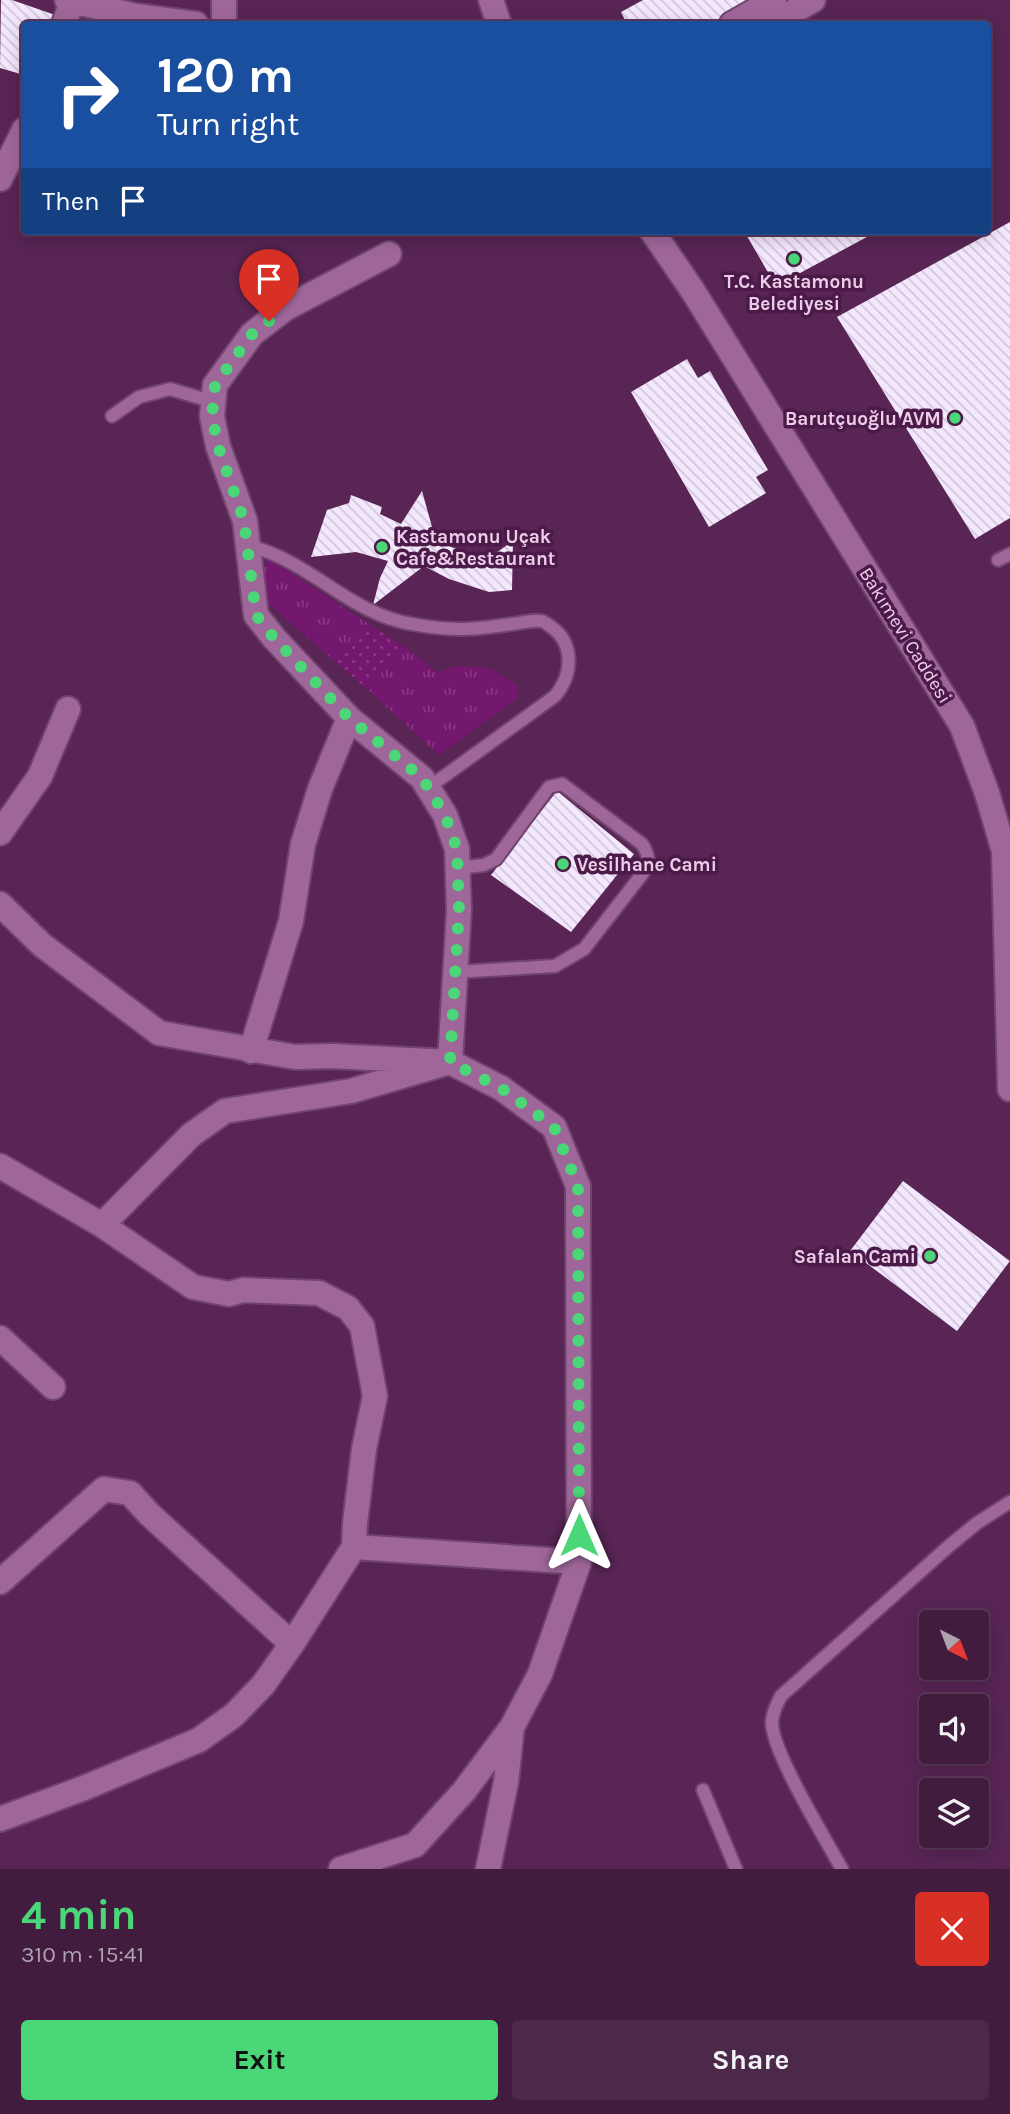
<!DOCTYPE html>
<meta charset="utf-8">
<style>
:root{--surface:#421c3f;--page:#4c294a;--text:#f1f3f6;--muted:#aea1b0;--line:#5a3a59;--accent:#4bd677}
body{margin:0;font-family:Karla,sans-serif;background:var(--page);color:var(--text);height:100vh;display:flex;flex-direction:column;font-size:26px;white-space:nowrap}
*{box-sizing:border-box;margin:0}
p{font-size:23px;color:var(--muted)}
.icon{flex:none;width:38px;height:38px;fill:none;stroke:currentColor;stroke-width:2;stroke-linecap:round;stroke-linejoin:round}
.map{position:relative;height:1869px;overflow:hidden}
.details{display:flex;flex-direction:column;background:var(--surface);flex:1}
.details>*{flex:none}
.top-card{position:absolute;left:21px;top:21px;width:970px;height:214px;border-radius:7px;box-shadow:0 4px 18px #0003,0 0 0 2px var(--line);background:#1a4fa0;color:#fff;overflow:hidden}
.needle{width:46px;rotate:138deg}
.fabs{position:absolute;left:919px;top:1610px;display:grid;gap:14px}
.fabs a{display:grid;place-items:center;width:70px;height:70px;border-radius:7px;background:var(--surface);box-shadow:0 4px 18px #0003,0 0 0 2px var(--line);font-size:35px}
.pin{position:absolute;display:grid;place-items:center;width:60px;height:60px;color:#fff;margin:-72px -30px;border-radius:50% 50% 50% 0;rotate:-45deg;box-shadow:0 0 7px #0007}
.pin .icon{rotate:45deg}
.me{position:absolute;width:77px;margin:-38px;rotate:0deg;stroke-linejoin:round;filter:drop-shadow(0 0 5px #0008)}
.turn{display:flex;align-items:center;gap:24px;height:147px;padding:0 21px;font-size:32px}
.turn .icon{width:91px;height:91px;stroke-width:2.5}
.turn b{display:block;font-size:49px;line-height:60px}
.then{display:flex;align-items:center;height:66px;padding:0 21px;background:#0003;gap:14px;font-size:26px}
.round{display:grid;place-items:center;flex:none;width:74px;height:74px;border-radius:7px;background:var(--page)}
.head{display:flex;align-items:center;justify-content:space-between;height:119px;padding:0 21px}
h1{font-size:42px;font-weight:700;line-height:52px;color:var(--accent)}
.button{display:flex;gap:14px;margin-top:auto;padding:14px 21px}
.button a{flex:1;height:80px;border-radius:7px;background:var(--accent);color:#111;font-size:28px;font-weight:700;line-height:80px;text-align:center}
.button a+a{background:var(--page);color:var(--text)}
.map>svg:first-child{display:block}
.grass{fill:url(#grass-tufts)}
.park{fill:url(#park-dots)}
.building{fill:url(#building-back-hatch)}
.lines{fill:none;stroke-linecap:round;stroke-linejoin:round}
.service-casing{stroke:#70446e;stroke-width:16}
.minor-casing{stroke:#70446e;stroke-width:28}
.service{stroke:#9f6799;stroke-width:12}
.minor{stroke:#9f6799;stroke-width:24}
.route{stroke:#4bd677;stroke-width:12;stroke-dasharray:0 21.6}
.poi-dot{fill:#4bd677;stroke:#4c1a49;stroke-width:2.5}
.labels{text-anchor:middle;stroke-width:7;stroke-linejoin:round;paint-order:stroke}
.poi-label{font-size:19px;font-weight:bold;fill:#eccde8;stroke:#4c1a49;text-anchor:end}
.street-label{font-size:19px;fill:#eccde8;stroke:#4c1a49}
</style>
<div class="map">
<svg width="1010" height="1869" viewBox="0 0 1010 1869">
<defs>
<pattern id="grass-tufts" width="24" height="20" patternUnits="userSpaceOnUse" patternTransform="scale(1.75)"><rect width="24" height="20" fill="#74186f"/><path d="M3 7l-1-3M5 7V3M7 7l1-3M15 17l-1-3M17 17v-4M19 17l1-3" fill="none" stroke="#883884"/></pattern>
<pattern id="park-dots" width="8" height="8" patternUnits="userSpaceOnUse" patternTransform="scale(1.75)"><rect width="8" height="8" fill="#74186f"/><path d="M2 2h.1M6 6h.1" fill="none" stroke="#883884" stroke-width="1.8" stroke-linecap="round"/></pattern>
<pattern id="building-back-hatch" width="6" height="6" patternUnits="userSpaceOnUse" patternTransform="scale(1.75)"><rect width="6" height="6" fill="#f4e8fe"/><path d="M-1 5l2 2M0 0l6 6M5-1l2 2" fill="none" stroke="#d1c6d9"/></pattern>
</defs>
<rect width="100%" height="100%" fill="#582554"/>
<!-- grass -->
<path class="grass" d="M268 558 369 624 334 661 261 597 260 579Z
M406 648 437 672 457 666 489 668 517 685 518 698 439 755 366 688Z"/>
<!-- park -->
<path class="park" d="M369 624 406 648 366 688 334 661Z"/>
<!-- building -->
<path class="building" d="M1 0H12L61 17 58 24H24V75L0 68Z
M643 0H774L730 24H627L621 12Z
M1010 222V518L975 539 837 317Z
M744 231H878L776 286Z
M687 359 698 378 710 371 768 470 756 477 766 493 709 527 631 392Z
M422 491 436 541 486 560 513 541 512 590 489 592 449 579 424 566 373 605 380 578 388 561 356 552 311 557 327 510 349 503 351 495 382 507 380 514 401 524Z
M557 791 634 854 571 932 491 875Z
M903 1181 1010 1261 957 1331 850 1251Z"/>
<g class="lines">
<defs>
<path id="service" d="M112 416 139 397 170 389 214 402
M249 546C309 560 351 615 412 624 428 627 444 629 460 629 480 629 499 626 519 623 525 622 534 620 540 621 544 621 547 624 550 626 575 643 573 674 555 696L428 788
M998 560 1010 554
M455 972 555 966 584 949 643 873C650 862 649 854 642 844L562 784 549 787 496 859 484 865 458 868
M703 1790 736 1869
M842 1869C826 1840 771 1750 772 1722 772 1713 777 1704 781 1696L949 1546 977 1523 1010 1502"/>
<path id="minor" d="M67 0 136 16 196 24
M224 0V24
M491 0 499 24
M64 24 72 1
M732 24 774 0
M773 24 813 0
M0 179 24 130
M652 231 693 291 962 726 987 793 1004 851 1010 1089
M0 833 40 776 68 709
M0 904 42 945 159 1033 295 1057 332 1056 450 1062 501 1088 554 1127 578 1186 579 1562 540 1674 512 1727 506 1782 488 1869
M251 1051 291 921 303 844 320 789 349 718
M0 1166 102 1225 193 1287 229 1294 243 1290 319 1293 348 1308 362 1326 375 1396 364 1449 355 1523 354 1547 292 1644 263 1685 234 1715 199 1740 84 1788 0 1819
M102 1225 191 1135 225 1111 351 1091 450 1062 459 910 457 849 445 815 422 778 349 718 274 638 256 615 245 521 218 446 212 416 215 385 252 334 286 308 389 254
M0 1338 53 1387
M354 1547 579 1562
M0 1582 104 1489 130 1493 149 1514 292 1644
M341 1869 415 1845 464 1791 512 1727"/>
</defs>
<!-- service casing -->
<use href="#service" class="service-casing"/>
<!-- minor casing -->
<use href="#minor" class="minor-casing"/>
<!-- service -->
<use href="#service" class="service"/>
<!-- minor -->
<use href="#minor" class="minor"/>
</g>
<g class="lines">
<!-- route -->
<path class="route" d="M269 321 252 334 215 385 212 416 218 446 244 521 256 615 274 638 349 718 422 778 445 815 457 849 459 909 450 1062 501 1088 554 1127 578 1186 579 1535"/>
</g>
<!-- markers -->
<g class="poi-dot">
<circle cx="794" cy="259" r="7"/>
<circle cx="955" cy="418" r="7"/>
<circle cx="382" cy="547" r="7"/>
<circle cx="563" cy="864" r="7"/>
<circle cx="930" cy="1256" r="7"/>
</g>
<g class="labels">
<!-- poi labels -->
<g class="poi-label">
<text x="794" y="288" text-anchor="middle">T.C. Kastamonu<tspan x="794" dy="22">Belediyesi</tspan></text>
<text x="941" y="425">Barutçuoğlu AVM</text>
<text x="396" y="543" text-anchor="start">Kastamonu Uçak<tspan x="396" dy="22">Cafe&amp;Restaurant</tspan></text>
<text x="577" y="871" text-anchor="start">Vesilhane Cami</text>
<text x="916" y="1263">Safalan Cami</text>
</g>
<!-- street labels -->
<g class="street-label">
<text transform="translate(906 635) rotate(58)" y="7">Bakımevi Caddesi</text>
</g>
</g>
</svg>
<div class="fabs">
<a><svg class="needle" viewBox="-14 -14 28 28"><path d="M0-13l5 13h-10z" fill="#e53935"/><path d="M0 13l5-13h-10z" fill="#aea1b0"/></svg></a>
<a><svg class="icon" aria-label="sound" viewBox="0 0 24 24"><path d="M4 9h4l5-4v14l-5-4H4zM17 9q2 3 0 6"/></svg></a>
<a><svg class="icon" aria-label="layers" viewBox="0 0 24 24"><path d="M12 4l9 5-9 5-9-5zM3 14l9 5 9-5"/></svg></a>
</div>
<div class="pin" style="left:269px;top:321px;background:#d93025"><svg class="icon" aria-label="arrive" viewBox="0 0 24 24"><path d="M6 21V4h12l-3 4 3 4H6"/></svg></div>
<svg class="me" style="left:579px;top:1535px" viewBox="-20 -20 40 40"><path d="M0-17L14 15 0 8-14 15z" fill="#4bd677" stroke="#fff" stroke-width="4"/></svg>
<div class="top-card">
<div class="turn"><svg class="icon" aria-label="right" viewBox="0 0 24 24"><path d="M7 20v-9h11M14 6l5 5-5 5"/></svg><div><b>120 m</b>Turn right</div></div>
<div class="then">Then<svg class="icon" aria-label="arrive" viewBox="0 0 24 24"><path d="M6 21V4h12l-3 4 3 4H6"/></svg></div>
</div>
</div>
<section class="details">
<div class="head"><div><h1>4 min</h1><p>310 m · 15:41</p></div><a class="round" style="background:#d93025;color:#fff"><svg class="icon" aria-label="close" viewBox="0 0 24 24"><path d="M6 6l12 12M18 6L6 18"/></svg></a></div>
<div class="button"><a>Exit</a><a>Share</a></div>
</section>
